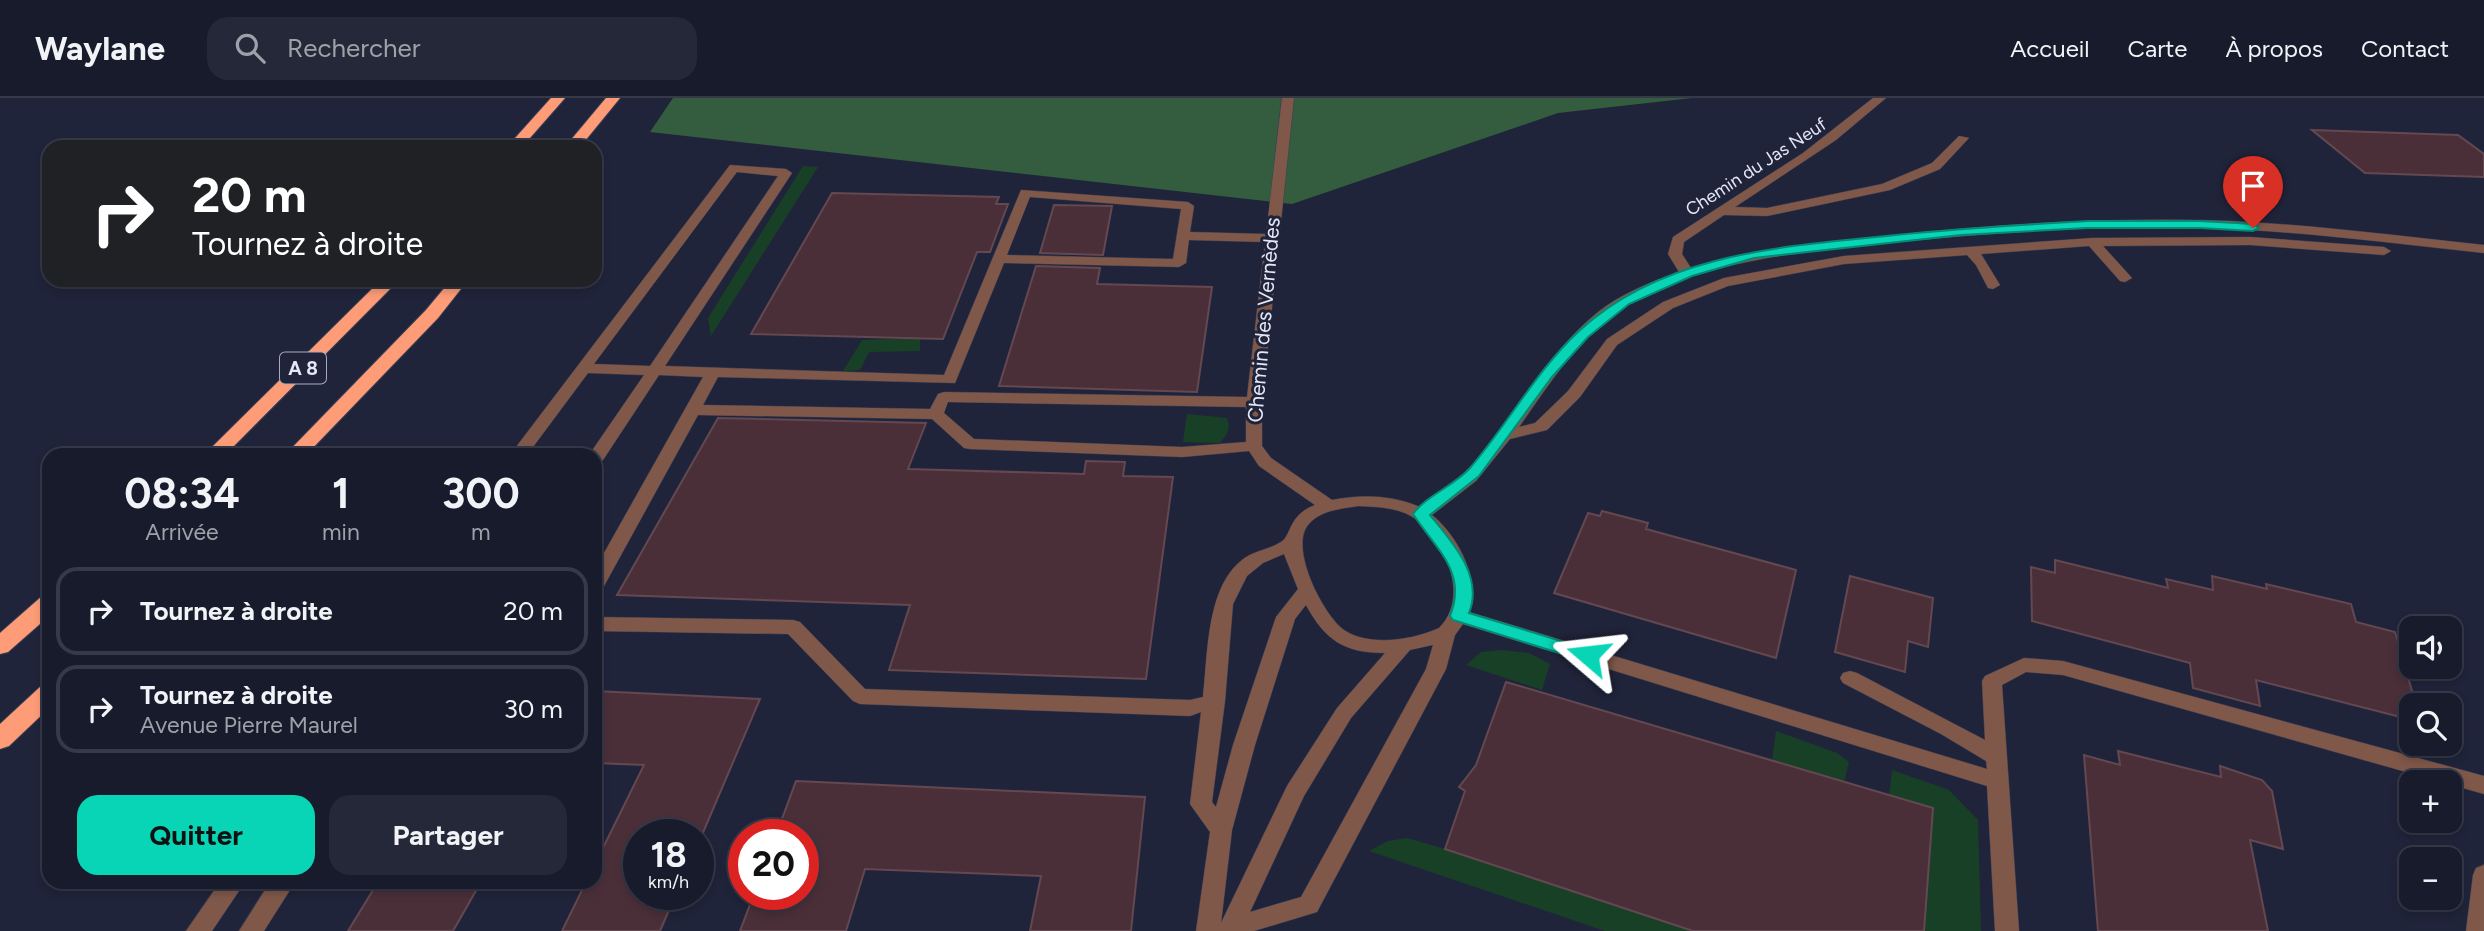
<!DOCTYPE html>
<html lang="fr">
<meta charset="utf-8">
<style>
:root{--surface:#181b2c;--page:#252838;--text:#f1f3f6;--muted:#9fa1a9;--line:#363948;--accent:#07d5b6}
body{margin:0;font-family:Figtree,sans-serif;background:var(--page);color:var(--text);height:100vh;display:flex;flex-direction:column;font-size:26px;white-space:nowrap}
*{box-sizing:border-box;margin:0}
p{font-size:23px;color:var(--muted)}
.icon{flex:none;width:38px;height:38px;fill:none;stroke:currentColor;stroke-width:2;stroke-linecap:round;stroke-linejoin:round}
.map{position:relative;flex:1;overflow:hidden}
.drawer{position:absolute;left:42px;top:350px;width:560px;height:441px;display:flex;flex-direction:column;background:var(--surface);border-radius:21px;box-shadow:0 4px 10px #0003,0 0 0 2px var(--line)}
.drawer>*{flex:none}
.top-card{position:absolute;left:42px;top:42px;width:560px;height:147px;border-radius:21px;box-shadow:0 4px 10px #0003,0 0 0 2px var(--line);background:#202124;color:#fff;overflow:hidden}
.fabs{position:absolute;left:2399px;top:518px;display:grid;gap:14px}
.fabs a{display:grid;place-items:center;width:63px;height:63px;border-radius:14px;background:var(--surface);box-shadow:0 4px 10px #0003,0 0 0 2px var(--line);font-size:35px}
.speed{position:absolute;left:623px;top:721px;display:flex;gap:14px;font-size:35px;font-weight:700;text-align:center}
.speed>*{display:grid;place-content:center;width:91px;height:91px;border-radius:50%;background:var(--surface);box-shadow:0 4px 10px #0003,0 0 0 2px var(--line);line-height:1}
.speed small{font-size:18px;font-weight:400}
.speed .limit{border:10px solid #d22;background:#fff;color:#111}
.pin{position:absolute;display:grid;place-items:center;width:60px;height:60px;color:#fff;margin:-72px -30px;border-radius:50% 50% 50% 0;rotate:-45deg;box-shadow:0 0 7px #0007}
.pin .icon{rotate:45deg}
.me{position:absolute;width:77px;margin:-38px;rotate:287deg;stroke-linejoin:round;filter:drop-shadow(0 0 5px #0008)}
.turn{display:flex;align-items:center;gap:24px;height:147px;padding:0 35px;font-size:32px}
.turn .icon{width:91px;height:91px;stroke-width:2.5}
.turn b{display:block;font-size:49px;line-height:60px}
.eta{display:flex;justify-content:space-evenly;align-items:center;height:119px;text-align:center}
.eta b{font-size:42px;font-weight:700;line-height:49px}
.primary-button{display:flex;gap:14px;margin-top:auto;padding:14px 35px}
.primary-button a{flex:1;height:80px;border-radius:21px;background:var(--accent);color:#111;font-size:28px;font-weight:700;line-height:80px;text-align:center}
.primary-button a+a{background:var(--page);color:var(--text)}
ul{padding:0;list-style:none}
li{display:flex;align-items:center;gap:21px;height:88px;margin:0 14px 10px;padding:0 21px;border:4px solid var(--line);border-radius:21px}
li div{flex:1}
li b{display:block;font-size:26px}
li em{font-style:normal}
header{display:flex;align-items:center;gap:42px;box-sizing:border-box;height:98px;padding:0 35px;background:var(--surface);border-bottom:2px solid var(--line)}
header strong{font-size:33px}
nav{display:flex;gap:38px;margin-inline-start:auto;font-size:24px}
.search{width:490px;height:63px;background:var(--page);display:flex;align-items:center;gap:18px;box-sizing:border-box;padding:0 24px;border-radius:21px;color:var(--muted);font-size:26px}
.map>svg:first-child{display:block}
.green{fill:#184026}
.forest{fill:#345d40}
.building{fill:#4a2f39;stroke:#644851;stroke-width:2}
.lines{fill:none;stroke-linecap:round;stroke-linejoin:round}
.minor-casing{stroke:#3b3f54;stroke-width:1}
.highway-casing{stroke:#3b3f54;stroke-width:2}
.minor{fill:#7f584a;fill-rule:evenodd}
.highway{fill:#fd9c77;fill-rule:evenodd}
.route{fill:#07d5b6;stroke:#058a76;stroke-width:2}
.labels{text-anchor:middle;stroke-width:6;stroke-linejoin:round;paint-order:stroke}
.far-street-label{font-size:18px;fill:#e4e7f6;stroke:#20243a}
.shield{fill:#20243a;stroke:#a9acbe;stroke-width:2}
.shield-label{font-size:19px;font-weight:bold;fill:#e4e7f6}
.street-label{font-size:21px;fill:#e4e7f6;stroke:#20243a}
</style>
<header>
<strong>Waylane</strong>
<div class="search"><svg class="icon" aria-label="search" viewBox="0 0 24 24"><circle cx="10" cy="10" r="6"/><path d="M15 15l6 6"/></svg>Rechercher</div>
<nav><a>Accueil</a><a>Carte</a><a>À propos</a><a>Contact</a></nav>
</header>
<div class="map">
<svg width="2484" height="833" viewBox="0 0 2484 833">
<rect width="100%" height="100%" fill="#20243a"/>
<!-- green -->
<path class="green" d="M803 68 818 69 711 238 708 220Z
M920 240V253L869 254 860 272 843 273 862 242Z
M1187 316 1227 320C1231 331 1227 336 1220 345L1183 344Z
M1502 552 1529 555 1550 566 1542 592 1466 567 1481 554Z
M1776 633 1837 655 1849 664 1844 684 1772 663Z
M1892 672 1949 692 1978 722 1981 833H1924L1933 710 1889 698Z
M1407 740 1445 751 1693 833H1605L1369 753 1388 743Z"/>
<!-- forest -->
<path class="forest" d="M673 0H1692L1558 15 1292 106 650 34Z"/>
<!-- building -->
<path class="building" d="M2312 32 2458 37 2484 56V79L2365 75Z
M832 95 999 99 996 106H1008L990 154H977L943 241 751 236Z
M1054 107 1112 108 1103 157 1040 155Z
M1036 168 1100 170 1097 186 1212 189 1197 294 999 288Z
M718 320 926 325 908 371 1084 376 1086 363 1125 364 1123 378 1173 379 1146 581 889 572 910 507 617 497Z
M1602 413 1648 425 1646 431 1796 472 1776 560 1554 495 1588 415 1600 418Z
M2055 462 2168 490 2166 481 2213 492 2212 478 2267 491 2266 486 2351 506 2356 524 2395 534 2416 607H2412V622L2256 582 2260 608 2193 590 2190 565 2032 523 2031 469 2055 475Z
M1850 478 1933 500 1928 549 1908 543 1905 574 1835 554Z
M1506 584 1933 710 1924 833H1693L1445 751 1465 693 1459 689 1476 667Z
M595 593 760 601 702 737H639V796H676L660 833H562L586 784H595V766L644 667 595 665Z
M2118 653 2221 679 2220 668 2262 682 2272 693 2283 751 2250 742 2268 833H2098L2084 657 2120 667Z
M796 683 1145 699 1131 833H1030L1041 778 865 771 846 833H740L754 796H803V737H776Z
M378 784H481L453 833H348Z"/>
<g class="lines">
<defs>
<path id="minor" d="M1282 0H1294L1262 304V348L1271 360 1332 402C1362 396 1392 397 1420 409 1441 395 1461 380 1478 361 1517 315 1548 254 1598 214 1622 195 1651 184 1679 174L1668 156 1673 139 1803 55 1873 0H1886L1836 42 1735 109 1767 110 1882 86 1932 65 1959 38 1969 40 1940 71 1890 92 1767 118 1724 117 1684 144 1682 156 1691 170C1761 150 1833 143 1906 136 2013 125 2122 119 2230 123 2315 127 2399 138 2484 147V155C2389 145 2295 132 2199 130 2092 127 1984 135 1877 146 1794 155 1705 163 1631 205 1582 233 1551 284 1519 329L1535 325 1568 293 1607 241 1663 204 1724 180 1844 158 2092 140 2250 139 2384 149 2391 153 2384 157 2250 147 2103 148 2132 180 2125 184 2120 183 2089 148 1981 156 2000 187 1993 191 1988 190 1976 167 1967 157 1844 166 1728 188 1673 210 1617 247 1580 299 1547 332 1510 341 1476 383 1432 417C1458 438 1481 482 1469 514L1987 671 1986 663 1941 636 1843 585 1840 580 1843 575 1850 573 1857 575 1985 642 1982 583 1985 578 2024 560 2063 563 2484 678V696L2063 577 2026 574 2002 587 2019 833H1995L1987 688 1463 526 1455 537 1446 571 1317 814 1254 833H1196L1210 734 1190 706 1201 614 1190 618 860 606 853 603 788 536 595 533V519L793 522 800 524 865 591 1190 602 1203 599C1208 557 1206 490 1242 462 1253 453 1268 452 1281 444 1292 437 1288 417 1315 407L1259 368 1249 353 1182 359 970 351 964 350 932 321 698 317 604 488 602 492 595 494V471L703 279 659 277 601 365 595 366V357H589L644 277 588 275 527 357H510L730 67 786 71 792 75 665 268 944 277 1021 92 1188 104 1194 108 1190 134 1266 136ZM737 74 778 78 650 268 594 266ZM1030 99 1181 111 1173 161 1007 157ZM1189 142 1265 144 1247 299 944 294 938 296 930 311 703 307 718 279 955 285 1004 165 1179 169 1186 165ZM948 304 1246 309V344L1182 349 974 341 944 315ZM1358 408C1376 409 1395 409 1411 418 1445 438 1471 499 1439 530 1413 542 1369 549 1344 532 1323 517 1289 450 1308 427 1320 412 1341 411 1358 408ZM1284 456 1298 491 1276 519 1233 647 1216 709 1212 704 1225 603 1233 506 1247 478 1263 465ZM1306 507C1325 542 1344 555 1385 555L1337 610 1287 688 1221 825 1232 732 1255 647 1295 521ZM1433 547 1426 571 1301 799 1250 814 1304 698 1351 620 1410 552Z
M2484 767V833H2466L2473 777 2476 770Z
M220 784H245L212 833H186Z
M270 784H295L264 833H239Z"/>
<path id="highway" d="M551 0H565L522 49H507Z
M606 0H620L580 49H565Z
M381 182H399L225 357H204Z
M451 182H468L438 220 306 357H285L426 212Z
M49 497V518L8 554 0 556V535L41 499Z
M49 586V610L9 648 0 651V626L40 589Z"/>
</defs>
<!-- minor casing -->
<use href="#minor" class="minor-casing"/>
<!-- highway casing -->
<use href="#highway" class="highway-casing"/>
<!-- minor -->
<use href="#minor" class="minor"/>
<!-- highway -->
<use href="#highway" class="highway"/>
</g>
<!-- route -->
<path class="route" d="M2087 123H2200L2253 126 2259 130 2253 133 2200 130H2087L1961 137 1754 160 1692 178 1629 206 1588 239 1552 279 1479 378 1430 417C1452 444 1484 478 1469 515L1594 553 1597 557 1594 562 1588 564 1453 522 1450 518C1468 474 1435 450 1413 416 1427 397 1454 388 1470 370 1508 326 1536 273 1579 233 1658 159 1773 149 1876 139 1946 131 2017 127 2087 123Z"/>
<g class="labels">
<!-- far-street labels -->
<g class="far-street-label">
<text transform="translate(1756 69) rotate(-33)" y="6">Chemin du Jas Neuf</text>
</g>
<!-- shield labels -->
<rect class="shield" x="280" y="254.5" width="46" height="31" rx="5"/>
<g class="shield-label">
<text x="303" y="277">A 8</text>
</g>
<!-- street labels -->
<g class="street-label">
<text transform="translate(1264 222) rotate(-85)" y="7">Chemin des Vernèdes</text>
</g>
</g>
</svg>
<div class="fabs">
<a><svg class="icon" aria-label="sound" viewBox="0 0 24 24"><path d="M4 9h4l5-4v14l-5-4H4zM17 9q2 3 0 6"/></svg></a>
<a><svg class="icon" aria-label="search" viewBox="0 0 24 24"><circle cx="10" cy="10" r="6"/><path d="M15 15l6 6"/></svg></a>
<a>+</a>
<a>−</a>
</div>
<div class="speed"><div>18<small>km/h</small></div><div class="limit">20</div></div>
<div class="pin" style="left:2253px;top:130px;background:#d93025"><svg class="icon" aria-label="arrive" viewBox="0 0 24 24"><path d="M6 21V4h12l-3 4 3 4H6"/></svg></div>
<svg class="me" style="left:1588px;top:557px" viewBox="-20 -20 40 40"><path d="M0-17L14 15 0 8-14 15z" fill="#07d5b6" stroke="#fff" stroke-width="4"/></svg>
<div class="top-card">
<div class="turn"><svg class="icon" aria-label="right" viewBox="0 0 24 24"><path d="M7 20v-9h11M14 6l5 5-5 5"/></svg><div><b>20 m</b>Tournez à droite</div></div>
</div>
<section class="drawer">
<div class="eta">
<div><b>08:34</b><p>Arrivée</p></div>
<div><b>1</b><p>min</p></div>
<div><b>300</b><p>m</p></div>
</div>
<ul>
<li><svg class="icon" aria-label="right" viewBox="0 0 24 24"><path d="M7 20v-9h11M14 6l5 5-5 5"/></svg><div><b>Tournez à droite</b></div><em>20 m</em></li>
<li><svg class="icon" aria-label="right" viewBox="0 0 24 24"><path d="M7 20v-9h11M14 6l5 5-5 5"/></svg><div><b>Tournez à droite</b><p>Avenue Pierre Maurel</p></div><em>30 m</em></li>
</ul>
<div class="primary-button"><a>Quitter</a><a>Partager</a></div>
</section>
</div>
